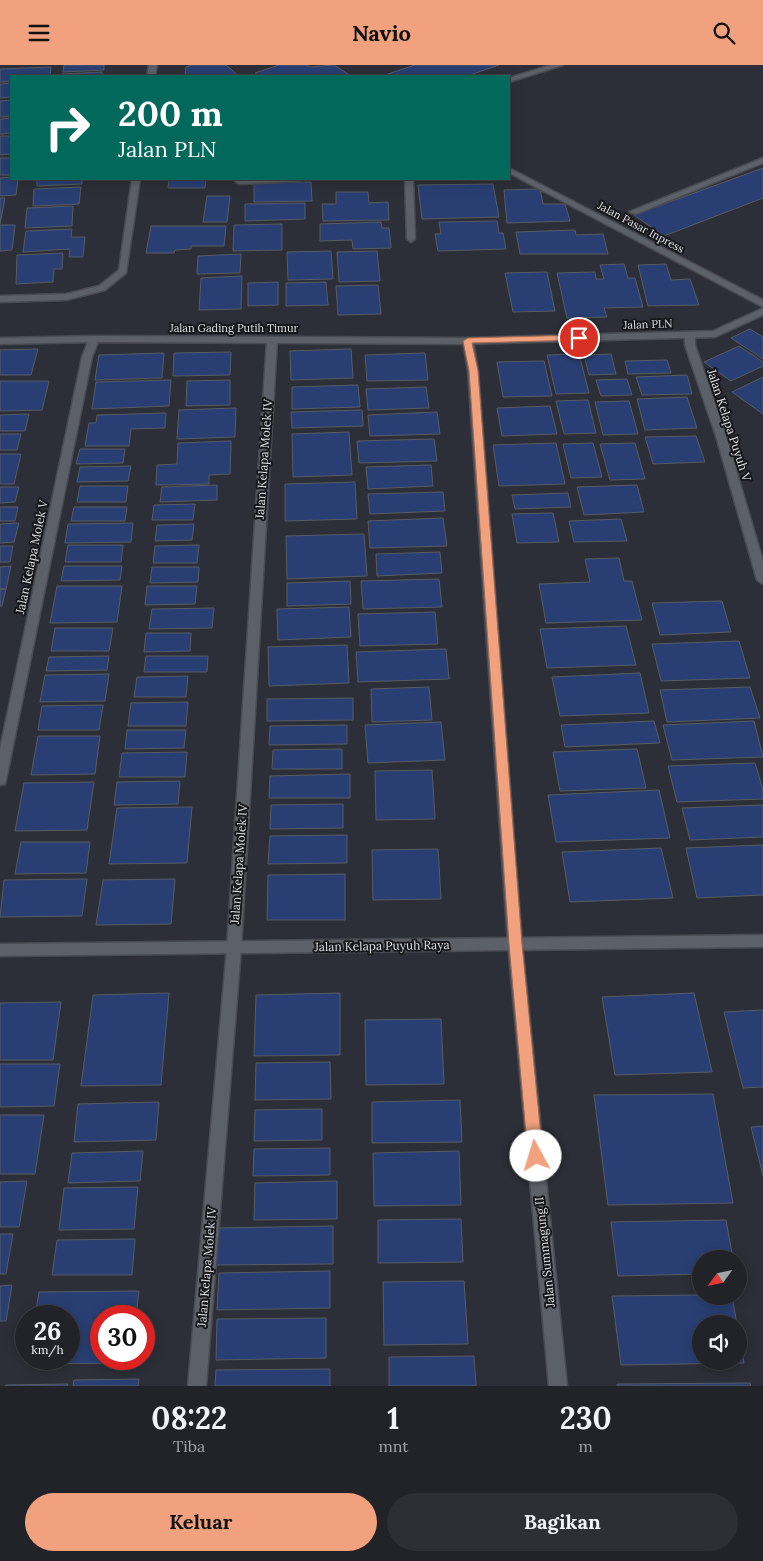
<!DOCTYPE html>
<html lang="id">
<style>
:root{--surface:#212329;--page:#2d2f35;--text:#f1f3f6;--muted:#a2a4a8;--line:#3e4046;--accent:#f1a17d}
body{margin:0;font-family:Lora,serif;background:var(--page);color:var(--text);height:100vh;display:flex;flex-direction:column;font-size:19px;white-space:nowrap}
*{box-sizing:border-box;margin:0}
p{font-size:16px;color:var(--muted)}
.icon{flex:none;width:28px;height:28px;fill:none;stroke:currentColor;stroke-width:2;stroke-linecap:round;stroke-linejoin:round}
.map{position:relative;height:1321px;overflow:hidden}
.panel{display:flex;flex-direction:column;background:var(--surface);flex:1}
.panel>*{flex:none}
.guide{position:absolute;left:10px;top:10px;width:500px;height:105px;border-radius:0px;box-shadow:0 2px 12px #0003,0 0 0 1px var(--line);background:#00695c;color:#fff;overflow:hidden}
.needle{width:32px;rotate:237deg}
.buttons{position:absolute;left:692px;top:1185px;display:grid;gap:10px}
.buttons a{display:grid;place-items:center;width:55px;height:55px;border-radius:50%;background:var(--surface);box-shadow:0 2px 12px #0003,0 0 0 1px var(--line);font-size:25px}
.speed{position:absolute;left:15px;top:1240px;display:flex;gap:10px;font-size:25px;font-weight:700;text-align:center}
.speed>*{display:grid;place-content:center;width:65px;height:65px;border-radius:50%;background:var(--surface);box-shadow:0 2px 12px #0003,0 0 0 1px var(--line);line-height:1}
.speed small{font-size:12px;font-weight:400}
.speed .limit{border:8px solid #d22;background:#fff;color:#111}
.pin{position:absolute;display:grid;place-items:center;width:42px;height:42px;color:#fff;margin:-21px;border:2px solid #fff;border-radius:50%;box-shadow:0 1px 5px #0007}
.me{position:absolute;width:55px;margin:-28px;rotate:354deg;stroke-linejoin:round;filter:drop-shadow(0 0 4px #0008)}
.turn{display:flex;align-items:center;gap:18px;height:105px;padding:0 25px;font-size:22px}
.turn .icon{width:65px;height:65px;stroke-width:2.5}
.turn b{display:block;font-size:35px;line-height:42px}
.eta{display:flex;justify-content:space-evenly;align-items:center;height:85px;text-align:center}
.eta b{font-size:30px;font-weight:800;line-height:35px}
.cta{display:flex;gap:10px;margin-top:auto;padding:10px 25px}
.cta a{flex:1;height:58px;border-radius:30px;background:var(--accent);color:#111;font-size:20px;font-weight:800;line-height:58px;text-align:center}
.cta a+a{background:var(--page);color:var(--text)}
header{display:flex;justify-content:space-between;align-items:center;height:65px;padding:0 25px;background:var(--accent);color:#111;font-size:22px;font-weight:800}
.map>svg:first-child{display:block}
.building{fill:#293f73;stroke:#585c64}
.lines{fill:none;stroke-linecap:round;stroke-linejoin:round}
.minor-casing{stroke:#494b52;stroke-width:3}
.tertiary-casing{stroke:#494b52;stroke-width:3}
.minor{fill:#5c6068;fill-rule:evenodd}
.tertiary{fill:#5c6068;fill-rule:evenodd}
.route{fill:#f1a17d;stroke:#9d6951}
.labels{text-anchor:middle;stroke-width:4;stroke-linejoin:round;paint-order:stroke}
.far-street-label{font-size:11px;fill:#dee0e5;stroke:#16171b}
.street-label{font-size:12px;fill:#dee0e5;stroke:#16171b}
</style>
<header><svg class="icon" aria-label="menu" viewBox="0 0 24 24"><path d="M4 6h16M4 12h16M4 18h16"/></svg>Navio<svg class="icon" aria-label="search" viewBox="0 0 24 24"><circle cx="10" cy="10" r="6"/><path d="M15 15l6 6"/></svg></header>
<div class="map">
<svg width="763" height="1321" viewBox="0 0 763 1321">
<rect width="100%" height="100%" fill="#2c2f37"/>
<!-- building -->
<path class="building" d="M64 0H104V5L63 7Z
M192 0H226L239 11H185L186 2Z
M279 0H306L310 2 334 0 348 9 340 11H260L255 8Z
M415 0H499L467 11H382Z
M51 2 50 11H11V16L0 17V4Z
M102 7 101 11H61V9Z
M11 18V32L0 33V19Z
M11 35V51L0 52V36Z
M11 53V68L0 69V54Z
M0 71H11V89L0 90Z
M0 93H11V110H0Z
M763 103V133L664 171 634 150Z
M11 112 18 114 16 130 0 131V113Z
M37 114H82V119L37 121Z
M169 114H206L205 123H168Z
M311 117 312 136 254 137V118Z
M493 119 499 152 422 154 418 120Z
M81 122 79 139 33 141 34 124Z
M540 124 543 139H565L570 156 507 158 504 125Z
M336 127H368L369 138 388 137 389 155 323 156 322 139H336Z
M207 131H230L227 157H203Z
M0 133H5L0 159Z
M305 138V154L245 156V139Z
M73 141 72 161 25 163 27 143Z
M497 156 499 168H503L506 184 438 186 435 169H441L439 157Z
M381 157 382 163H389L391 183 353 184 352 175 320 176V159Z
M282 159V185L233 186 234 160Z
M0 160H15L12 185 0 186Z
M151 161H226L224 181H191V184L175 185 174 188H146Z
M72 164 71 172H85L83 192H69L70 184 23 187 26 166Z
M575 165 576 170 603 169 608 189H520L516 167Z
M331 186 333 214 288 215 287 187Z
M377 186 380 216 339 217 337 187Z
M63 188 62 204H54L53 217 16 219 17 190Z
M241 189 240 208 197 209 198 191Z
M624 199 628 213H635L643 242 604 243 607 252 567 253 557 208 595 207 596 214H604L600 200Z
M666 199 671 215 690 214 699 240 648 241 638 200Z
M547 207 555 246 513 247 505 208Z
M242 211 241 244 199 245 201 213Z
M278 217V240L248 241V218Z
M326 217 328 240 286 241V218Z
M378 220 381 249 338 250 336 221Z
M750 264 763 272V294L731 273Z
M739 281 763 297V301L731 316 704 297Z
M38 284 31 310H0V285Z
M351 284 353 313 291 315 290 286Z
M231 287 230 310 173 311 174 288Z
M164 288 162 313 95 315 99 290Z
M425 288 428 315 367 316 365 290Z
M579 289 589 328 556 329 547 290Z
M611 289 616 309 589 310 584 290Z
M667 295 671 308 628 309 625 296Z
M544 296 552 331 503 332 497 297Z
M687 310 692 329 642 330 636 312Z
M763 312V349L732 327Z
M627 314 632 330 601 331 596 315Z
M171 315 169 341 92 344 96 317Z
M230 315V340L186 341 187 316Z
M0 316H49L42 345 0 346Z
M358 320 360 342 292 344V322Z
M426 322 429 343 368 345 366 324Z
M687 332 697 363 645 365 637 334Z
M588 335 596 368 564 369 556 336Z
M629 336 638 369 603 370 595 337Z
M550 341 557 369 502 371 497 343Z
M236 343 235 372 177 374 179 345Z
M362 345 363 361 292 363 291 347Z
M437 347 440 369 370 371 368 350Z
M166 348 165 363 131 364 129 381H85L89 358H96L97 350Z
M29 349 25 366H0V350Z
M349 367 352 410 293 412 292 369Z
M0 369H21L17 385H0Z
M696 371 705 397 653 399 645 372Z
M434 374 437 396 359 398 357 376Z
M231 376 230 409 209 410V419L156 420 157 400 177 399 178 378Z
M556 378 565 419 499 421 493 380Z
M593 378 602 412 571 413 563 379Z
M635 378 645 414 610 415 600 379Z
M80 384H125L123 398 76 399Z
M0 389H21L14 419H0Z
M431 400 433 421 368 424 366 402Z
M131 401 128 416 77 417 80 402Z
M355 417 357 454 285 456V419Z
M217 420V435L160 437 162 422Z
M637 420 644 447 584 450 577 422Z
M80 421H128L126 437H77Z
M0 422H19L15 437 0 438Z
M443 427 445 446 370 449 368 429Z
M568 428 571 442 515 444 512 430Z
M195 439 193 455H152L154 440Z
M0 442H18L15 456H0Z
M74 442H127L125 456H71Z
M553 448 559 477 517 478 512 449Z
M443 453 447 481 370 483 368 456Z
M621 454 627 476 574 477 569 456Z
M19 458 14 477 0 478V459Z
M133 458 131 477 65 478 68 459Z
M194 459 192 475 155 476 157 460Z
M364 469 367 511 287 514 286 471Z
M68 480H123L121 497H65Z
M199 480 197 498H153L155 481Z
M0 481H13L10 497H0Z
M440 487 442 508 377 511 376 489Z
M619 493 624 516H632L642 555 546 558 539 519 590 517 585 494Z
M11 501 6 524H0V502Z
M64 501H122L120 515 61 516Z
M152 502H199L198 517 150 518Z
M439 514 442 542 363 544 361 516Z
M350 516 351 539 287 541V518Z
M57 521H122L117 557 50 558Z
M147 521H197L195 539 145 540Z
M0 524H6L2 541H0Z
M722 536 731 567 660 570 652 538Z
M349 542 351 572 278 575 277 544Z
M214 543 212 563 149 564 152 544Z
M435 547 438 579 360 581 358 549Z
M626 561 636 600 547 603 540 564Z
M55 563H113L109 586H51Z
M146 568H191L190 586 144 587Z
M739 576 750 613 661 616 652 579Z
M347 580 349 618 269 621 268 582Z
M446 584 449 614 358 617 356 587Z
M109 591 107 605 46 606 49 592Z
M146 591H208L207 607H144Z
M640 608 649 648 560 651 552 612Z
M109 609 105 636 40 637 45 610Z
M188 611 186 632H134L137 612Z
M429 622 432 655 372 657 371 624Z
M750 622 760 653 667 657 660 625Z
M353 633V655L267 656V634Z
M188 637 186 661H128L131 638Z
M103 640 99 665H38L42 641Z
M654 656 660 678 565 682 561 660Z
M754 656 763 692 672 695 663 660Z
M441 657 445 695 368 698 365 660Z
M347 660V679L269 680 270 661Z
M127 665H186L184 683 125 684Z
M38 671H100L95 709 31 710Z
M342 684V704H272L273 685Z
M637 684 646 723 560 726 553 687Z
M187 687 185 712H119L122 688Z
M755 698 763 725V734L677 737 668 701Z
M432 705 435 754 376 755 375 706Z
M350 709V733H269L270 711Z
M180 716 178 739 114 740 117 717Z
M94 717 87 765 15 766 24 718Z
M659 725 670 773 556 777 548 730Z
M343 739V763L270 764 271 740Z
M763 740V772L690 775 682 743Z
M192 742 187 798 109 799 117 743Z
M347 770V798L268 799 270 771Z
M21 777H90L86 808 15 809Z
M763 780V830L697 833 686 783Z
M661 783 673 833 570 837 562 787Z
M438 784 441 834 373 835 372 785Z
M345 809V855H267L268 810Z
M87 814 82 851 0 852 4 815Z
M175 814 171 859 96 860 103 815Z
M169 928 161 1020 81 1021 93 930Z
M340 928V990L254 991 256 930Z
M694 928 712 1007 615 1010 602 932Z
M61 937 53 995H0V938Z
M763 945V1022L743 1023 724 947Z
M441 954 444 1019 366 1020 365 955Z
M330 997 331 1034 255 1035 256 998Z
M0 999H60L54 1041 0 1042Z
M713 1029 733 1138 608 1140 594 1030Z
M460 1035 462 1077 372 1078V1037Z
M159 1037 156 1075 74 1077 78 1039Z
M322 1044V1075L254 1076 255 1045Z
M0 1050H44L35 1109H0Z
M763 1061V1111L751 1062Z
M330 1083V1110L253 1111 254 1084Z
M143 1086 140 1116 68 1118 72 1088Z
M459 1086 461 1140 374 1141 373 1088Z
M27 1116 19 1162H0V1117Z
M337 1116V1154L254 1155 255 1118Z
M138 1122 134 1164 59 1165 64 1123Z
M461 1154 463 1197 378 1198V1155Z
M726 1155 733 1194H701V1209L618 1211 611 1157Z
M333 1161V1199L212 1200 215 1163Z
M0 1169H13L6 1209H0Z
M135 1174 132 1210H52L57 1175Z
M330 1206V1243L217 1245 219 1208Z
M464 1216 468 1279 384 1280 383 1217Z
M12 1220 6 1256H0V1221Z
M139 1226 136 1251H101V1294H132V1298L29 1299 30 1294H69V1251H35L39 1227Z
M701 1230 732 1231 737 1259H701V1296H739V1271L744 1298 621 1300 612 1231Z
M326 1253V1293L216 1295 217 1254Z
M474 1291 476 1321H389V1292Z
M330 1304V1321H215L216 1305Z
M139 1314 138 1321H73L74 1315Z
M750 1318 751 1321H617V1319Z
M68 1319 67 1321H5L6 1320Z"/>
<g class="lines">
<defs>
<path id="minor" d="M149 0H157L155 11H147Z
M551 0H563L509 17V13Z
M763 93V98L636 149 629 147Z
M509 103 763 235V242L509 108Z
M132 114H140L126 208 105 225 66 235 0 237V231L66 229 99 221 119 205Z
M238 114H304L300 116 239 119 235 116Z
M405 114H413L415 174 411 177 407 174Z
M690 267 695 270V280L726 371 763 496V519L757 515 716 371 685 280V270Z
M94 271 99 274 92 292 6 715 5 719 0 720V684L82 292 89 274Z
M272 272 277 275 241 883 206 1321H188L227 883 267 275Z
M468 273 473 276 478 306 522 879 567 1321H549L508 879 468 306 463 276Z"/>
<path id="tertiary" d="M763 243V250L715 272 468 279 94 277 0 279V273L94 271 468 273 713 266Z
M763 870V882L0 891V879Z"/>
</defs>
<!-- minor casing -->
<use href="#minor" class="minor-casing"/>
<!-- tertiary casing -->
<use href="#tertiary" class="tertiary-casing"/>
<!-- minor -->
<use href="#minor" class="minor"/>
<!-- tertiary -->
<use href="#tertiary" class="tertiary"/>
</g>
<!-- route -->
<path class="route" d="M579 270 582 271V275L472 278 478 306 522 879 543 1091 541 1096 536 1098 531 1096 528 1091 509 879 469 306 463 276 468 273Z"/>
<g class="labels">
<!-- far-street labels -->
<g class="far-street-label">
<text transform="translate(641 162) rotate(28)" y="4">Jalan Pasar Inpress</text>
<text transform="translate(648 259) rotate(-2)" y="4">Jalan PLN</text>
<text x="234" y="267">Jalan Gading Putih Timur</text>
</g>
<!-- street labels -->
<g class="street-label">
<text transform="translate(729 360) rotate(72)" y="4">Jalan Kelapa Puyuh V</text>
<text transform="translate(264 394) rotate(-86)" y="4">Jalan Kelapa Molek IV</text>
<text transform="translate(32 492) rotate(-78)" y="4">Jalan Kelapa Molek V</text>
<text transform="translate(239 799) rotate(-86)" y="4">Jalan Kelapa Molek IV</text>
<text transform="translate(382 881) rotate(-1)" y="4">Jalan Kelapa Puyuh Raya</text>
<text transform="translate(545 1187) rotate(-96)" y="4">Jalan Summagung II</text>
<text transform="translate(207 1202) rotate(-85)" y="4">Jalan Kelapa Molek IV</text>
</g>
</g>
</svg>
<div class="buttons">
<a><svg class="needle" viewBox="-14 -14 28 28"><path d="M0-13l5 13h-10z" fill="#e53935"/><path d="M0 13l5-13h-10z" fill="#a2a4a8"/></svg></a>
<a><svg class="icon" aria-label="sound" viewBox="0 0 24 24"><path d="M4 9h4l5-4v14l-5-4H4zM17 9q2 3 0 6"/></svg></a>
</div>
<div class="speed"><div>26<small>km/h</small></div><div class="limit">30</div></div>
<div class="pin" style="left:579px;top:273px;background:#d93025"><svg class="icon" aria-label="arrive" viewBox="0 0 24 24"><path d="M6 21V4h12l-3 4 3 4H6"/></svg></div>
<svg class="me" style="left:536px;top:1091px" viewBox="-20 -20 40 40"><circle r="19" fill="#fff"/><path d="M0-13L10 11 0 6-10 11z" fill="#f1a17d"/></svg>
<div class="guide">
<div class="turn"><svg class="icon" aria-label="right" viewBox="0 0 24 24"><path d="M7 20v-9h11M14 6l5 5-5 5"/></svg><div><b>200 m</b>Jalan PLN</div></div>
</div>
</div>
<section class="panel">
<div class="eta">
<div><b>08:22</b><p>Tiba</p></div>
<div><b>1</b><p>mnt</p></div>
<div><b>230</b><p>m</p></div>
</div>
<div class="cta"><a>Keluar</a><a>Bagikan</a></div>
</section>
